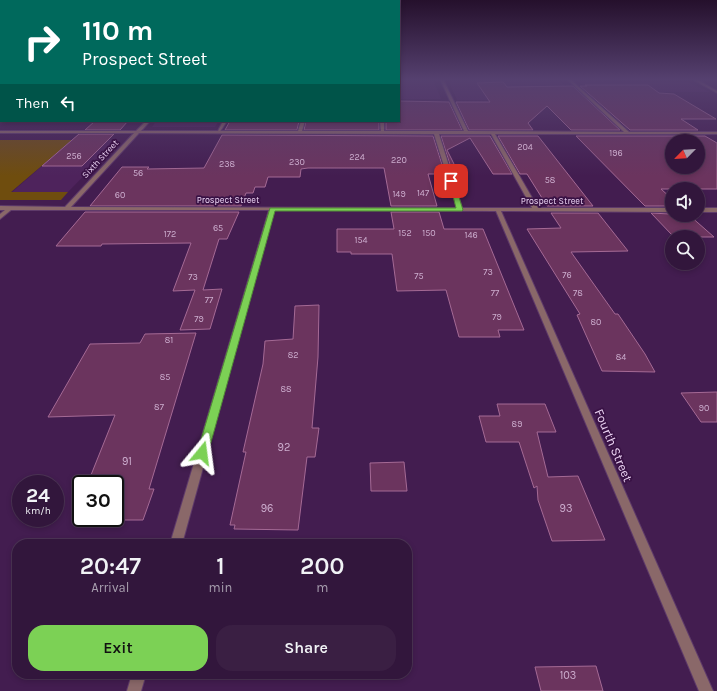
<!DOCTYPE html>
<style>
:root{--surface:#32163c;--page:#3a1f43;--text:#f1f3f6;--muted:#a89faf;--line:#4d3556;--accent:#7cd155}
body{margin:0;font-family:Karla,sans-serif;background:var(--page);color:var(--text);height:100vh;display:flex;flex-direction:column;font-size:15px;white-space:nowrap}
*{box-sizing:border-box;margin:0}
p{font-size:13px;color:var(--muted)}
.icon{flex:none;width:22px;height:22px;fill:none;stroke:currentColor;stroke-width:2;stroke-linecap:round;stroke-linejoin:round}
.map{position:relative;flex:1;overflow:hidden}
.sheet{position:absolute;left:12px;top:539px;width:400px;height:140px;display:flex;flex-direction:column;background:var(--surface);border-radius:16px;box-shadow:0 2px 6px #0003,0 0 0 1px var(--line)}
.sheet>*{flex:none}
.top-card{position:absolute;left:0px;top:0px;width:400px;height:122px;box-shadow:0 2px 6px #0003,0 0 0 1px var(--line);background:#00695c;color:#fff;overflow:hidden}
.needle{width:26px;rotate:246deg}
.fabs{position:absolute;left:665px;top:134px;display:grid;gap:8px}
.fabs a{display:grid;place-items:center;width:40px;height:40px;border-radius:50%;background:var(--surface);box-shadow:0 2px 6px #0003,0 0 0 1px var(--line);font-size:20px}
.speed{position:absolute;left:12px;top:475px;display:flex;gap:8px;font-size:20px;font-weight:700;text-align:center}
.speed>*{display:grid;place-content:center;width:52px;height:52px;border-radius:50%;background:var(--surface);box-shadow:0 2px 6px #0003,0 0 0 1px var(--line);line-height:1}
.speed small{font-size:10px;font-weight:400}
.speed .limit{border:2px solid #111;border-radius:6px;background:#fff;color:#111}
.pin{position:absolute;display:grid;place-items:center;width:34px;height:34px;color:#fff;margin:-17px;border-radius:8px;box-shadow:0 2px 6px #0006}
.me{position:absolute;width:44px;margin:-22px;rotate:16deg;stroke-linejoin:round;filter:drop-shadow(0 0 3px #0008)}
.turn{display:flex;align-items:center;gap:14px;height:84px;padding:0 16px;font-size:18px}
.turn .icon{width:52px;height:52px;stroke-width:2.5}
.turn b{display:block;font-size:28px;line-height:34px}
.then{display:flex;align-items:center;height:38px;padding:0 16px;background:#0003;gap:8px;font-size:15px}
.eta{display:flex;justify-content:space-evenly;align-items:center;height:68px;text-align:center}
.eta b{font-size:24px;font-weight:600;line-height:28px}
.cta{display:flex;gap:8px;margin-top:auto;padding:8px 16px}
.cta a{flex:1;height:46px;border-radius:16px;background:var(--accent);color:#111;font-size:16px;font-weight:600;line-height:46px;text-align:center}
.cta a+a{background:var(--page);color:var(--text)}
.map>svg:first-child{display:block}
.built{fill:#4e235c}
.green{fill:#6f4d0e}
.building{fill:#6b345e;stroke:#a56a95;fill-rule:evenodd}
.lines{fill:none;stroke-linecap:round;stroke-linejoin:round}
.lane-casing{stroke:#5e3a6a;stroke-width:2}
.street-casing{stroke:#5e3a6a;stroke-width:2}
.lane{fill:#8a6869;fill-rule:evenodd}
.street{fill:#8a6869;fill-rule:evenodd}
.route{fill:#7cd155;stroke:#518837}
.labels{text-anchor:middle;stroke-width:3.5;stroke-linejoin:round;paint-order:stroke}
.number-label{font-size:9px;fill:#ccadce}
.far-street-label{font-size:9px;fill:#ecd5f4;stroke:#391245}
.near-number-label{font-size:11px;fill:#ccadce}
.near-street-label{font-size:13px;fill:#ecd5f4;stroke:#391245}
</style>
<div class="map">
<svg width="717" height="691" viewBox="0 0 717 691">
<rect width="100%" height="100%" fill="#431d50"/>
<!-- built -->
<path class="built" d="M399 81H434L441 99H399Z
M453 81H559L571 91 520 100H457L449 82Z
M578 81 688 82 710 92H590Z
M156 121H219L215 127H152Z
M72 140H119L68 192 11 193Z"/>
<!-- green -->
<path class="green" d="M0 140H72L11 192H68L61 200H0Z"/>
<!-- building -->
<path class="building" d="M503 82 507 87 573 86 620 130H571L547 106 528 123 533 130H469L456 102H490L477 83Z
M585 85H648L659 93 674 94 716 119H681L698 130H630L580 86H587Z
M399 101 449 102 462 130H386V121H399Z
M95 121H128L120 130H85Z
M230 121H299L297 130H225Z
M306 121H379V130H304Z
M79 134H114L82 166H42Z
M222 135 433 136 445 174H428L437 206H391L384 168H308L301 169 300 177H268L265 187H255L253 193H246L241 206H90L122 167H149L147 169 204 168Z
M441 136H490L512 174H493L470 138 447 150 459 174H453Z
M498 136H538L593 206H547L527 174H520Z
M576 136H705L717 143V189H661L672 199V206H645ZM672 141H698V167H672Z
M85 212H239L227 239H219L203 290 222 289 210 329 180 330 195 290 173 291 191 243 102 244 101 246H56Z
M391 212H439L444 229H483L524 330H498L500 337H459L446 290 397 291 392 254H351V252H337V229H394Z
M551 213H598L628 251 571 252 615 314H618L645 354 655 372 602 371 577 315 580 314 527 229 561 228Z
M651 213 689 215 714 237H679L677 235H672Z
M319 305 318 357 312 428H319L315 457H307L298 530 234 529 235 525H230L246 452H243L263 364 265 341 293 339 295 306Z
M196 333 149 489H154L143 520H77L81 512V518H115V484H94L96 479 89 480 115 415 48 417 90 344 140 343 145 334Z
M717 392V422H701L681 393Z
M497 404H545L556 432H537L548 477 578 476 605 540 552 541 538 500 537 486 534 488 519 442H486L479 416H500Z
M404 462 407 491H371L370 463Z
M596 666 603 691H541L535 667Z"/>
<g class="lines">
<defs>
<path id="lane" d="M0 103H1V105H0Z
M223 121H227L219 133H217Z
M380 121H384V133L381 132Z"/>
<path id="street" d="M440 79H443L468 131 624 132 567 79H570L629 132H717V134H495L538 208H672V212L501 211 713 691H699L496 211 274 210 182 544H170L269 210H11L0 219V214L5 210H0V206L65 207 134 133H0V131H136L146 121H150L141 131H298L301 121H305L302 131H464ZM139 133 434 134 457 208 71 207ZM439 134H491L532 208H462Z
M692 79H696L717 91V93Z
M0 115H1V117H0Z
M698 208H717V212H698Z
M132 674H146L141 691H127Z"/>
</defs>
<!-- lane casing -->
<use href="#lane" class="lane-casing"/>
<!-- street casing -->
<use href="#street" class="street-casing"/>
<!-- lane -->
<use href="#lane" class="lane"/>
<!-- street -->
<use href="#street" class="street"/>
</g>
<!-- sky -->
<linearGradient id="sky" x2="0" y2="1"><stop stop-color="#25102c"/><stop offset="0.45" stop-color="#55406f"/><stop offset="1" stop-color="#55406f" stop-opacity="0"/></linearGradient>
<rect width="717" height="176" fill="url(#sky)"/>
<!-- route -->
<path class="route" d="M449 180 454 181 463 210 462 211H275L208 453 206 456 202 457 198 456 197 453 270 208H456Z"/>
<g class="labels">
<!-- number labels -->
<g class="number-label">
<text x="525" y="150">204</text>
<text x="616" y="156">196</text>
<text x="74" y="159">256</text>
<text x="357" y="160">224</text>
<text x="399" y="163">220</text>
<text x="297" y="165">230</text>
<text x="227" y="167">238</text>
<text x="138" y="176">56</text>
<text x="550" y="183">58</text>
<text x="423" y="196">147</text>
<text x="399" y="197">149</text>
<text x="120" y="198">60</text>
<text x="218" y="231">65</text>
<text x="405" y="236">152</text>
<text x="429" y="236">150</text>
<text x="170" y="237">172</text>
<text x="471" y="238">146</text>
<text x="361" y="243">154</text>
<text x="488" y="275">73</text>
<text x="567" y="278">76</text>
<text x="419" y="279">75</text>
<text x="193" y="280">73</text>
<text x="495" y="296">77</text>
<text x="578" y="296">78</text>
<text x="209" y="303">77</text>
<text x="497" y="320">79</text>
<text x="199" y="322">79</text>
<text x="596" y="325">80</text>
<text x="169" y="343">81</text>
<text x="293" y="358">82</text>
<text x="621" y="360">84</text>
<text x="165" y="380">85</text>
<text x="286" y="392">88</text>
<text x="159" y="410">87</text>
<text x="704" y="411">90</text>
<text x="517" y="427">89</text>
</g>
<!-- far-street labels -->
<g class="far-street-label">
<text transform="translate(100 159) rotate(-47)" y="3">Sixth Street</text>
<text x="228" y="203">Prospect Street</text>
<text x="552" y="204">Prospect Street</text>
</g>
<!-- near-number labels -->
<g class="near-number-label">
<text x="284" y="451">92</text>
<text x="127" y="465">91</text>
<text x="267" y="512">96</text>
<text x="566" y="512">93</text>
<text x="568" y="679">103</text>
</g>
<!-- near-street labels -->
<g class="near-street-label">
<text transform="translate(614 445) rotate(67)" y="5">Fourth Street</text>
</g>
</g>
</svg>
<div class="fabs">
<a><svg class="needle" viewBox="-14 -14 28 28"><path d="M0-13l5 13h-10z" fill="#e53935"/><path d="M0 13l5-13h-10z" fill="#a89faf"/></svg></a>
<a><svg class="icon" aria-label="sound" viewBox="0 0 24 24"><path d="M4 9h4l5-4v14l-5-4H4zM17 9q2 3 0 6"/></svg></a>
<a><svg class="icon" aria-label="search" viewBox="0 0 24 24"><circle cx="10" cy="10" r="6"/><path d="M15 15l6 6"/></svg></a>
</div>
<div class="speed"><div>24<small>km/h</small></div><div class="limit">30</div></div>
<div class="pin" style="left:451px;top:181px;background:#d93025"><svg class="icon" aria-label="arrive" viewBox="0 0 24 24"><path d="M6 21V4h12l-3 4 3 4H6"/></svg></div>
<svg class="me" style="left:202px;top:453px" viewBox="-20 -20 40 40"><path d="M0-17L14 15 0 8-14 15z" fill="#7cd155" stroke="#fff" stroke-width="4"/></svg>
<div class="top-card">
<div class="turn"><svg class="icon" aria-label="right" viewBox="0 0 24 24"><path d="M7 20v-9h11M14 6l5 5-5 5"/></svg><div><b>110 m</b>Prospect Street</div></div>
<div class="then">Then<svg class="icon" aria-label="left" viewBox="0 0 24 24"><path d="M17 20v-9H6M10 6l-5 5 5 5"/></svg></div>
</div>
<section class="sheet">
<div class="eta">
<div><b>20:47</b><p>Arrival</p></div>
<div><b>1</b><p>min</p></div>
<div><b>200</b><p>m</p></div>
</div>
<div class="cta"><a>Exit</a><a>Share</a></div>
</section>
</div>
